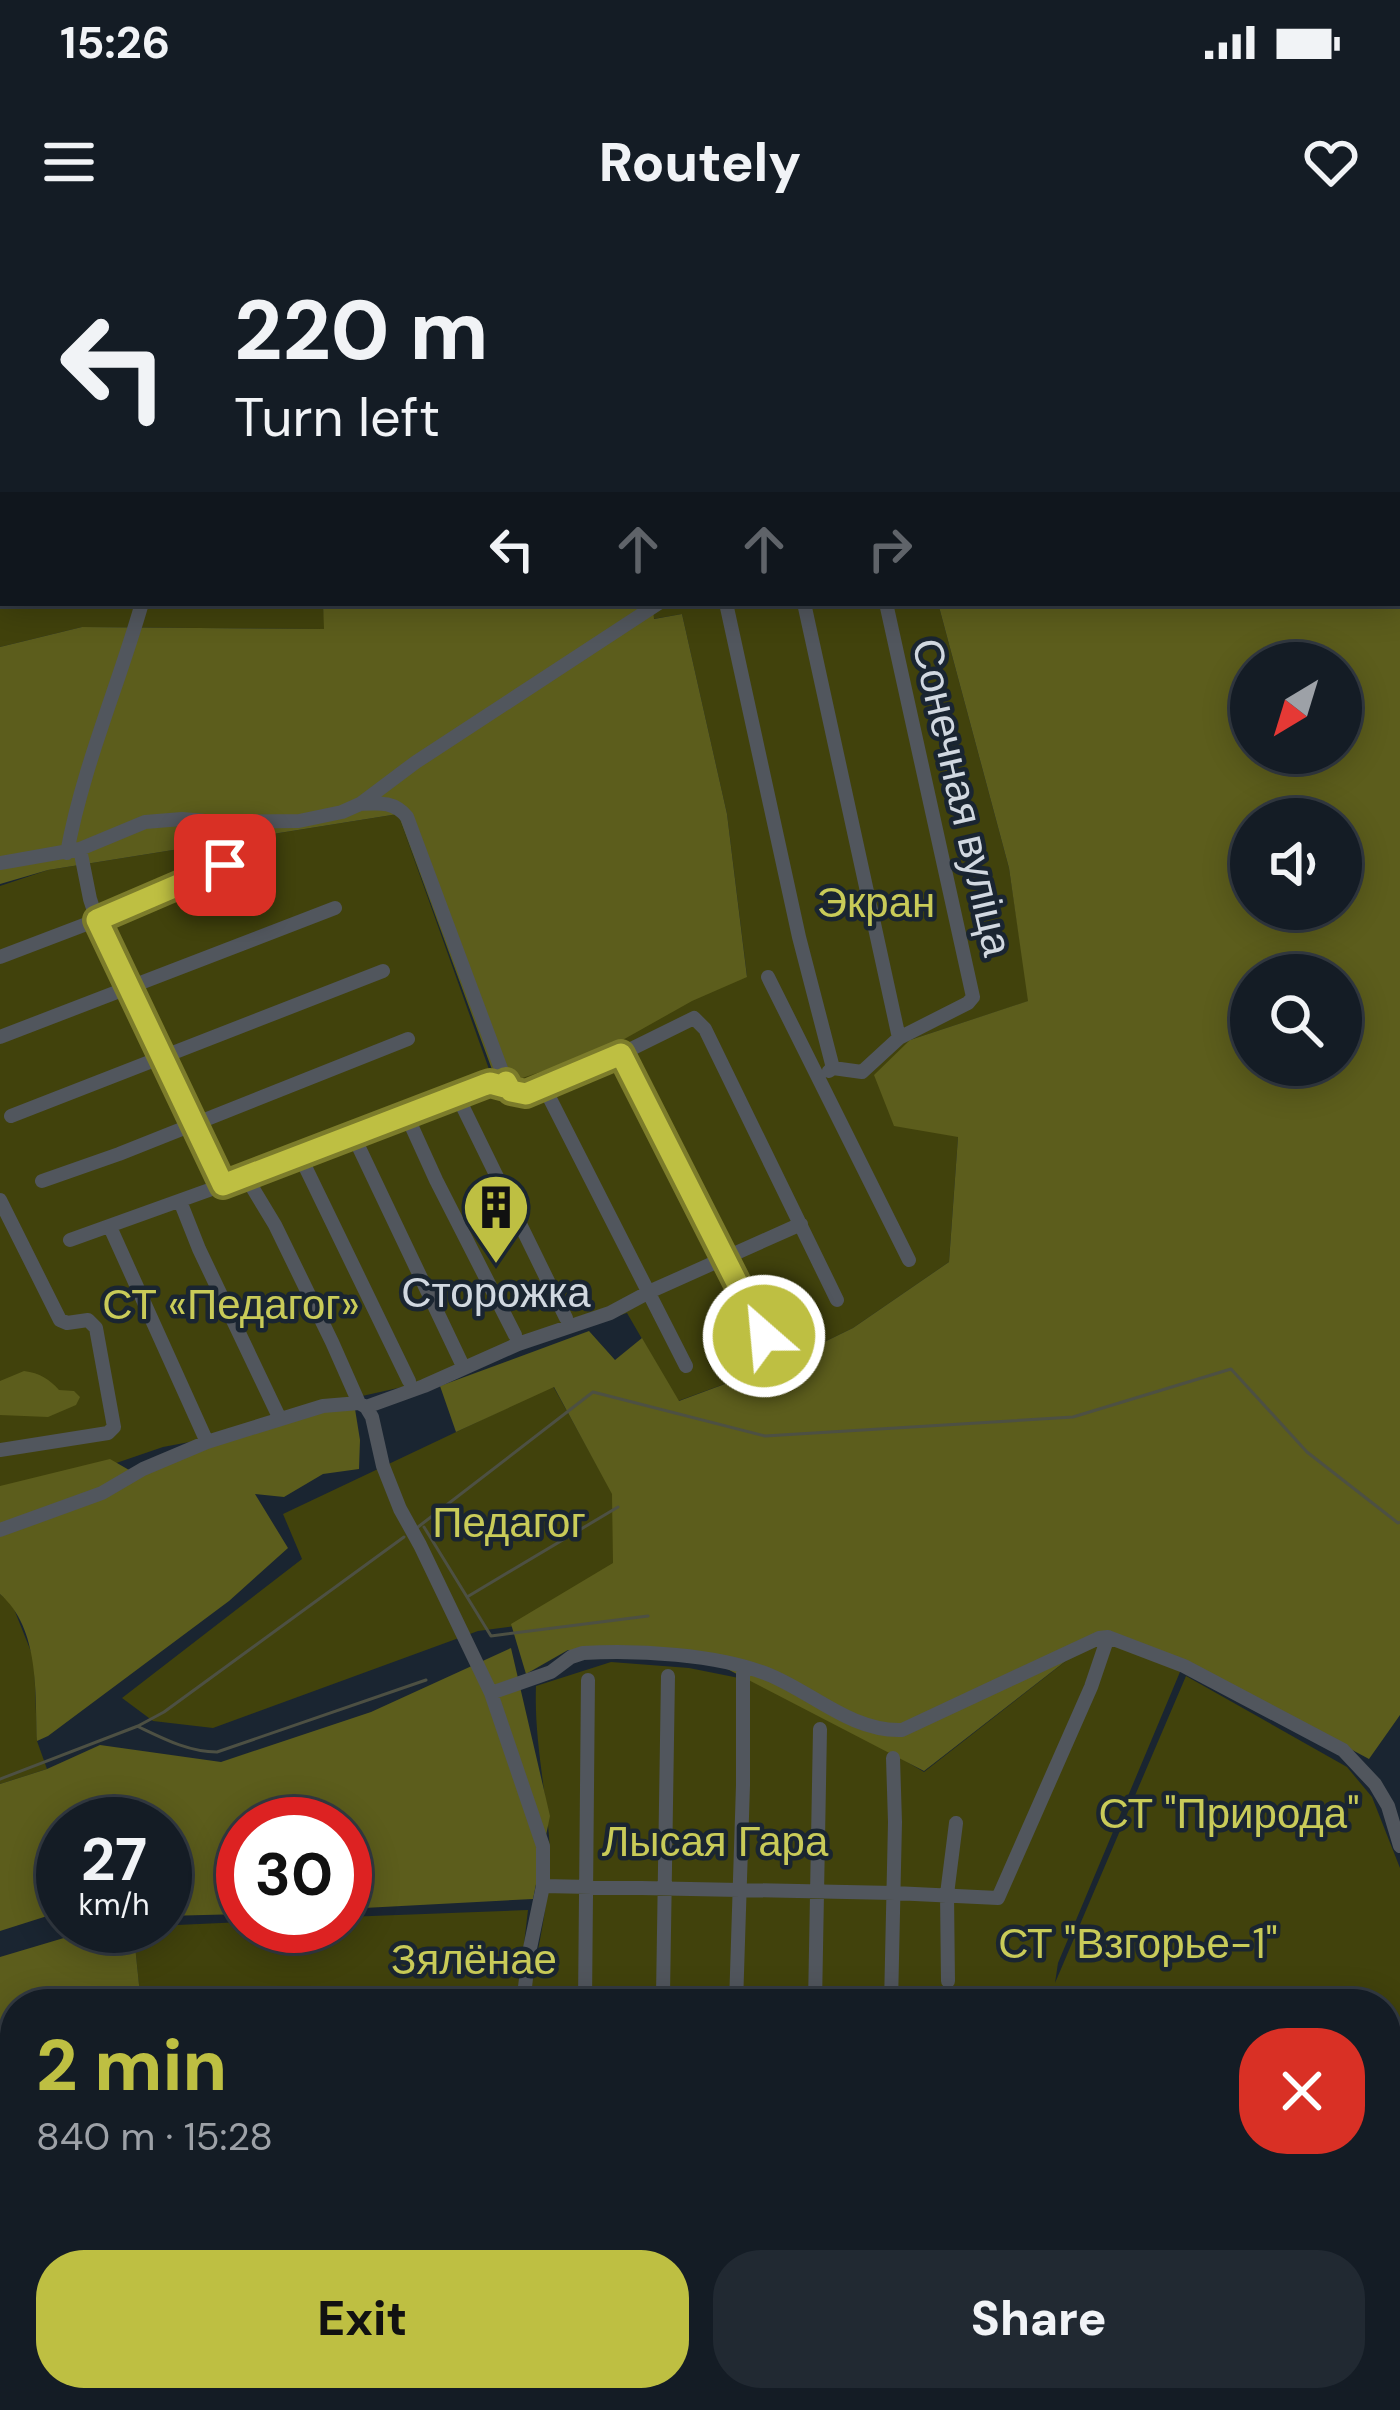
<!DOCTYPE html>
<meta charset="utf-8">
<style>
:root{--surface:#141c25;--page:#212932;--text:#f1f3f6;--muted:#9da1a7;--line:#333a42;--accent:#bebf42}
body{margin:0;font-family:"DM Sans",sans-serif;background:var(--page);color:var(--text);height:100vh;display:flex;flex-direction:column;font-size:45px;white-space:nowrap}
*{box-sizing:border-box;margin:0}
p{font-size:39px;color:var(--muted)}
.icon{flex:none;width:66px;height:66px;fill:none;stroke:currentColor;stroke-width:2;stroke-linecap:round;stroke-linejoin:round}
.map{position:relative;flex:1;overflow:hidden}
.sheet{position:absolute;left:0px;top:1749px;width:1401px;height:423px;display:flex;flex-direction:column;background:var(--surface);border-radius:48px 48px 0 0;box-shadow:0 6px 30px #0003,0 0 0 3px var(--line)}
.sheet>*{flex:none}
.top-card{position:absolute;left:0px;top:0px;width:1401px;height:366px;box-shadow:0 6px 30px #0003,0 0 0 3px var(--line);background:#141c25;color:var(--text);overflow:hidden}
.needle{width:78px;rotate:218deg}
.controls{position:absolute;left:1230px;top:402px;display:grid;gap:24px}
.controls a{display:grid;place-items:center;width:132px;height:132px;border-radius:50%;background:var(--surface);box-shadow:0 6px 30px #0003,0 0 0 3px var(--line);font-size:60px}
.speed{position:absolute;left:36px;top:1557px;display:flex;gap:24px;font-size:60px;font-weight:700;text-align:center}
.speed>*{display:grid;place-content:center;width:156px;height:156px;border-radius:50%;background:var(--surface);box-shadow:0 6px 30px #0003,0 0 0 3px var(--line);line-height:1}
.speed small{font-size:30px;font-weight:400}
.speed .limit{border:18px solid #d22;background:#fff;color:#111}
.pin{position:absolute;display:grid;place-items:center;width:102px;height:102px;color:#fff;margin:-51px;border-radius:24px;box-shadow:0 6px 18px #0006}
.me{position:absolute;width:132px;margin:-66px;rotate:333deg;stroke-linejoin:round;filter:drop-shadow(0 0 9px #0008)}
.turn{display:flex;align-items:center;gap:42px;height:252px;padding:0 36px;font-size:54px}
.turn .icon{width:156px;height:156px;stroke-width:2.5}
.turn b{display:block;font-size:84px;line-height:102px}
.lanes{display:flex;align-items:center;height:114px;padding:0 36px;background:#0003;justify-content:center;gap:60px;direction:ltr}
.lanes .off{opacity:.35}
.round{display:grid;place-items:center;flex:none;width:126px;height:126px;border-radius:48px;background:var(--page)}
.head{display:flex;align-items:center;justify-content:space-between;height:204px;padding:0 36px}
h1{font-size:72px;font-weight:800;line-height:90px;color:var(--accent)}
.primary-button{display:flex;gap:24px;margin-top:auto;padding:24px 36px}
.primary-button a{flex:1;height:138px;border-radius:48px;background:var(--accent);color:#111;font-size:48px;font-weight:800;line-height:138px;text-align:center}
.primary-button a+a{background:var(--page);color:var(--text)}
.status{display:flex;justify-content:space-between;align-items:center;height:84px;padding:0 60px;background:var(--surface);direction:ltr}
.status svg{height:33px;fill:currentColor}
header{display:flex;justify-content:space-between;align-items:center;height:156px;padding:0 36px;background:var(--surface);font-size:54px;font-weight:800}
.map>svg:first-child{display:block}
.green{fill:#41420c}
.forest{fill:#5c5d1c;fill-rule:evenodd}
.lines{fill:none;stroke-linecap:round;stroke-linejoin:round}
.stream{stroke:#4d5043;stroke-width:3}
.minor{stroke:#51565d;stroke-width:14}
.route-casing{stroke:#7c7c2b;stroke-width:30}
.route{stroke:#bebf42;stroke-width:21}
.labels{text-anchor:middle;stroke-width:9;stroke-linejoin:round;paint-order:stroke}
.street-label{font-size:42px;fill:#d1d8e0;stroke:#1a2531}
.park-label{font-size:42px;fill:#c9cb58;stroke:#1a2531}
.poi-label{font-size:42px;fill:#d1d8e0;stroke:#1a2531}
</style>
<div class="status"><b>15:26</b><svg viewBox="0 0 49 12"><path d="M0 12V9h3v3zM5 12V6h3v6zM10 12V3h3v9zM15 12V0h3v12zM26 1h20v11H26zM47 4h2v5h-2z"/></svg></div>
<header><svg class="icon" aria-label="menu" viewBox="0 0 24 24"><path d="M4 6h16M4 12h16M4 18h16"/></svg>Routely<svg class="icon" aria-label="heart" viewBox="0 0 24 24"><path d="M12 20l-8-8c-3-5 5-10 8-4 3-6 11-1 8 4z"/></svg></header>
<div class="map">
<svg width="1400" height="2170" viewBox="0 0 1400 2170">
<rect width="100%" height="100%" fill="#1a2531"/>
<!-- green -->
<path class="green" d="M0 0H248V3H3V363H323L325 389 82 387 0 407Z
M723 0H1086V3H716Z
M652 363H938L1009 628 1029 761 910 800 958 897 949 1022 853 1088 779 1124 678 1161 627 1073 407 1146 277 1175V1173L200 1200 163 1207 52 1245 0 1257V646L48 630 398 574 495 846 747 736 727 574 682 374 653 379Z
M553 1146 613 1254 646 1369 478 1391 213 1488 153 1481 122 1458 302 1319 283 1274Z
M0 1354 12 1364 34 1419 37 1501 47 1529 0 1544Z
M1103 1392 1185 1420 1066 1704 1058 1723 1055 1743 1186 1436 1347 1527 1372 1557 1400 1628V2170H699L691 2157H863L1079 2168 1080 2157H1386V1764H528C537 1710 553 1651 549 1596 545 1545 534 1497 536 1446L611 1422 689 1428 759 1442 831 1477 924 1532Z
M528 1670 517 1764H141L133 1687 243 1682V1686H345V1677Z"/>
<!-- forest -->
<path class="forest" d="M248 0H723L716 3H248Z
M1086 0H1400V1475L1369 1519 1185 1420 1103 1392 924 1531 702 1416 568 1410 526 1434 511 1384 613 1323 612 1254 554 1147 456 1192 440 1146 589 1091 615 1120 642 1098 679 1161 779 1124 853 1088 949 1022 958 897 894 886 874 835 910 800 1028 761 1009 628 938 363H1398V3H1086ZM1251 423H1341V513H1251ZM1251 579H1341V669H1251ZM1251 735H1341V825H1251Z
M323 363H652L654 379 682 374 727 574 747 737 692 761 603 811 495 847 494 835 398 574 48 630 0 644V407L82 387 324 389Z
M24 1131C40 1133 49 1139 59 1150L74 1151 80 1157 76 1165 48 1177 0 1175V1141Z
M355 1169 360 1200 359 1229 323 1234 284 1257 255 1254 288 1308 229 1361 48 1496 37 1501C35 1452 40 1389 0 1354V1246L110 1219 136 1234 277 1175Z
M511 1408 550 1576 533 1659 345 1669V1584H243V1674L165 1676V1584H63V1671L0 1691V1544L47 1529 100 1505 221 1522 371 1472Z
M94 1689 134 1696 141 1764H15V2157H660L668 2170H0V1717Z"/>
<g class="lines">
<!-- stream -->
<path class="stream" d="M418 1287 593 1152 765 1196 1073 1177 1231 1129 1307 1212 1398 1283 1400 1282
M424 1287 491 1396 648 1376
M467 1357 618 1267
M139 1487C164 1499 189 1512 217 1512L426 1440
M0 1539 138 1486 164 1472 404 1297"/>
<!-- minor -->
<path class="minor" d="M798 0 799 3
M236 3V0
M932 3 958 0
M0 18 3 19
M0 100H3
M0 179H3
M0 259H3
M0 338H3
M726 363 799 697 833 828
M804 363 899 798 968 763 973 757 886 363
M360 564C379 563 394 561 407 577L506 842
M80 609 90 659 97 680 223 945 484 845 490 843 505 847 506 842 511 851 526 854 621 814 694 778 705 789 837 1060
M67 613C83 526 118 447 142 363
M0 623 80 609 145 582 182 579 217 582 299 581 342 572 360 564 416 522 659 363
M0 717 97 680 264 609
M768 737 909 1020
M0 797 335 668
M621 814 764 1096
M829 831 833 828 862 832 899 798
M544 847 686 1126
M457 855 566 1078
M406 874 436 940 515 1095
M11 876 383 731
M353 895 461 1122
M299 914 409 1141
M246 937 275 985 332 1102 359 1163 366 1167 372 1177 383 1226 400 1269 420 1305 491 1453 543 1606V1646L529 1713 523 1764
M42 941 119 914 408 799
M0 960 60 1080 67 1083 88 1080 96 1088 114 1187 108 1193 0 1210
M180 961 199 1009 280 1179
M110 987 207 1202
M70 1000 223 945
M366 1167 424 1146 518 1104 610 1073 651 1051 801 984
M0 1290 102 1253 143 1229 207 1202 323 1166 359 1163
M491 1453 551 1432 571 1417 583 1413C638 1410 716 1414 767 1434 811 1451 851 1492 902 1490L1099 1398 1108 1397 1184 1426 1343 1510 1375 1544 1388 1566 1400 1606
M543 1646 894 1653 998 1658 1091 1447 1108 1397
M948 1741 947 1654 956 1583
M663 1756 668 1436
M585 1763 588 1440
M736 1764 743 1545V1427
M815 1764 820 1489
M891 1764 895 1582 893 1518
M686 2157 694 2170"/>
</g>
<g class="lines">
<defs>
<path id="route" d="M225 625 97 680 223 945 484 845 490 843 505 847 506 842 511 851 526 854 621 814 764 1096"/>
</defs>
<!-- route casing -->
<use href="#route" class="route-casing"/>
<!-- route -->
<use href="#route" class="route"/>
</g>
<!-- icons -->
<defs>
<symbol id="building-pin" viewBox="-11 -11 22 30"><path d="M0 17L-7.5 6A9.5 9.5 0 1 1 7.5 6Z" fill="#bebf42" stroke="#1a2531"/><path d="M-4-6H4V6H1V3H-1V6H-4ZM-2.5-4.3h1.7v1.8h-1.7ZM.8-4.3h1.7v1.8H.8ZM-2.5-1h1.7V.8h-1.7ZM.8-1h1.7V.8H.8Z" fill="#111"/></symbol>
</defs>
<g fill-rule="evenodd">
<use href="#building-pin" x="458" y="929" width="76" height="104"/>
</g>
<g class="labels">
<!-- street labels -->
<g class="street-label">
<text transform="translate(963 557) rotate(77)" y="15">Сонечная вуліца</text>
</g>
<!-- park labels -->
<g class="park-label">
<text x="876" y="677">Экран</text>
<text x="231" y="1079">СТ «Педагог»</text>
<text x="509" y="1297">Педагог</text>
<text x="1229" y="1588">СТ "Природа"</text>
<text x="715" y="1616">Лысая Гара</text>
<text x="1138" y="1718">СТ "Взгорье-1"</text>
<text x="474" y="1734">Зялёнае</text>
</g>
<!-- poi labels -->
<g class="poi-label">
<text x="496" y="1067">Сторожка</text>
</g>
</g>
</svg>
<div class="controls">
<a><svg class="needle" viewBox="-14 -14 28 28"><path d="M0-13l5 13h-10z" fill="#e53935"/><path d="M0 13l5-13h-10z" fill="#9da1a7"/></svg></a>
<a><svg class="icon" aria-label="sound" viewBox="0 0 24 24"><path d="M4 9h4l5-4v14l-5-4H4zM17 9q2 3 0 6"/></svg></a>
<a><svg class="icon" aria-label="search" viewBox="0 0 24 24"><circle cx="10" cy="10" r="6"/><path d="M15 15l6 6"/></svg></a>
</div>
<div class="speed"><div>27<small>km/h</small></div><div class="limit">30</div></div>
<div class="pin" style="left:225px;top:625px;background:#d93025"><svg class="icon" aria-label="arrive" viewBox="0 0 24 24"><path d="M6 21V4h12l-3 4 3 4H6"/></svg></div>
<svg class="me" style="left:764px;top:1096px" viewBox="-20 -20 40 40"><circle r="17" fill="#bebf42" stroke="#fff" stroke-width="3"/><path d="M0-11L8 9 0 5-8 9z" fill="#fff"/></svg>
<div class="top-card">
<div class="turn"><svg class="icon" aria-label="left" viewBox="0 0 24 24"><path d="M17 20v-9H6M10 6l-5 5 5 5"/></svg><div><b>220 m</b>Turn left</div></div>
<div class="lanes"><svg class="icon" aria-label="left" viewBox="0 0 24 24"><path d="M17 20v-9H6M10 6l-5 5 5 5"/></svg><svg class="icon off" aria-label="ahead" viewBox="0 0 24 24"><path d="M12 20V5M6 11l6-6 6 6"/></svg><svg class="icon off" aria-label="ahead" viewBox="0 0 24 24"><path d="M12 20V5M6 11l6-6 6 6"/></svg><svg class="icon off" aria-label="right" viewBox="0 0 24 24"><path d="M7 20v-9h11M14 6l5 5-5 5"/></svg></div>
</div>
<section class="sheet">
<div class="head"><div><h1>2 min</h1><p>840 m · 15:28</p></div><a class="round" style="background:#d93025;color:#fff"><svg class="icon" aria-label="close" viewBox="0 0 24 24"><path d="M6 6l12 12M18 6L6 18"/></svg></a></div>
<div class="primary-button"><a>Exit</a><a>Share</a></div>
</section>
</div>
